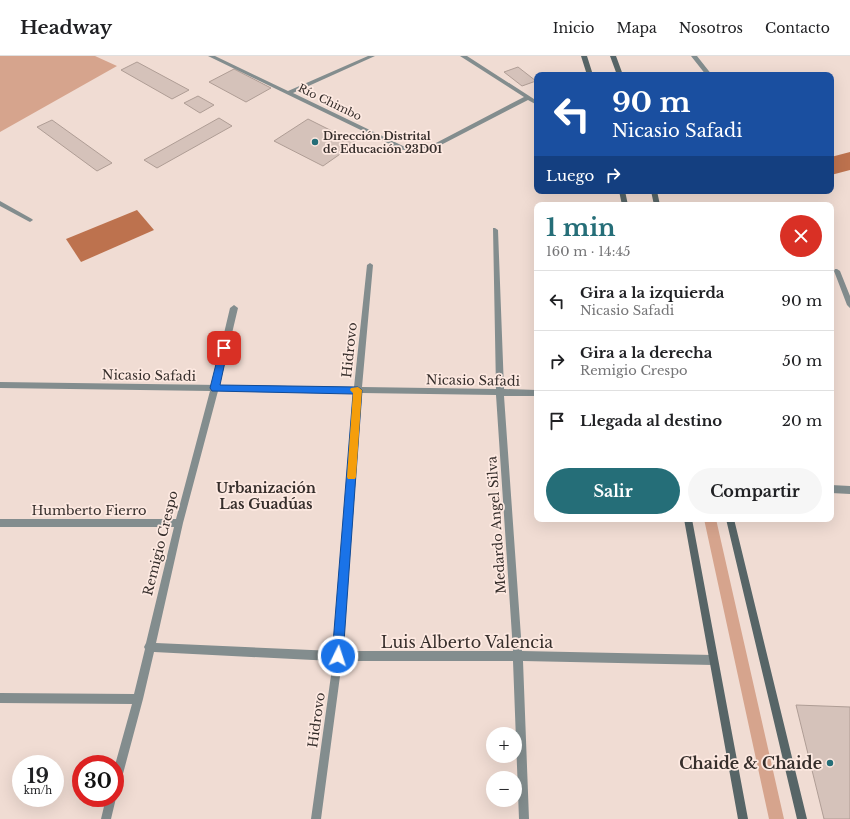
<!DOCTYPE html>
<html lang="es">
<meta charset="utf-8">
<style>
:root{--surface:#fff;--page:#f6f6f6;--text:#202124;--muted:#757577;--line:#e0e0e0;--accent:#256e78}
body{margin:0;font-family:"Libre Baskerville",serif;background:var(--page);color:var(--text);height:100vh;display:flex;flex-direction:column;font-size:15px;white-space:nowrap}
*{box-sizing:border-box;margin:0}
p{font-size:13px;color:var(--muted)}
.icon{flex:none;width:22px;height:22px;fill:none;stroke:currentColor;stroke-width:2;stroke-linecap:round;stroke-linejoin:round}
.map{position:relative;flex:1;overflow:hidden}
.side{position:absolute;left:534px;top:146px;width:300px;height:320px;display:flex;flex-direction:column;background:var(--surface);border-radius:8px;box-shadow:0 4px 16px #0002}
.side>*{flex:none}
.banner{position:absolute;left:534px;top:16px;width:300px;height:122px;border-radius:8px;box-shadow:0 4px 16px #0002;background:#1a4fa0;color:#fff;overflow:hidden}
.controls{position:absolute;left:486px;top:671px;display:grid;gap:8px}
.controls a{display:grid;place-items:center;width:36px;height:36px;border-radius:50%;background:var(--surface);box-shadow:0 4px 16px #0002;font-size:20px}
.speed{position:absolute;left:12px;top:699px;display:flex;gap:8px;font-size:20px;font-weight:700;text-align:center}
.speed>*{display:grid;place-content:center;width:52px;height:52px;border-radius:50%;background:var(--surface);box-shadow:0 4px 16px #0002;line-height:1}
.speed small{font-size:10px;font-weight:400}
.speed .limit{border:6px solid #d22;background:#fff;color:#111}
.pin{position:absolute;display:grid;place-items:center;width:34px;height:34px;color:#fff;margin:-17px;border-radius:8px;box-shadow:0 2px 6px #0006}
.me{position:absolute;width:44px;margin:-22px;rotate:4deg;stroke-linejoin:round;filter:drop-shadow(0 0 3px #0008)}
.turn{display:flex;align-items:center;gap:14px;height:84px;padding:0 12px;font-size:18px}
.turn .icon{width:52px;height:52px;stroke-width:2.5}
.turn b{display:block;font-size:28px;line-height:34px}
.then{display:flex;align-items:center;height:38px;padding:0 12px;background:#0003;gap:8px;font-size:15px}
.round{display:grid;place-items:center;flex:none;width:42px;height:42px;border-radius:21px;background:var(--page)}
.head{display:flex;align-items:center;justify-content:space-between;height:68px;padding:0 12px}
h1{font-size:24px;font-weight:800;line-height:30px;color:var(--accent)}
.action{display:flex;gap:8px;margin-top:auto;padding:8px 12px}
.action a{flex:1;height:46px;border-radius:24px;background:var(--accent);color:#fff;font-size:16px;font-weight:800;line-height:46px;text-align:center}
.action a+a{background:var(--page);color:var(--text)}
ul{padding:0;list-style:none}
li{display:flex;align-items:center;gap:12px;height:60px;padding:0 12px;border-top:1px solid var(--line)}
li div{flex:1}
li b{display:block;font-size:15px}
li em{font-style:normal}
header{display:flex;align-items:center;gap:24px;box-sizing:border-box;height:56px;padding:0 20px;background:var(--surface);border-bottom:1px solid var(--line)}
header strong{font-size:19px}
nav{display:flex;gap:22px;margin-inline-start:auto;font-size:14px}
.map>svg:first-child{display:block}
.green{fill:#d6a48d}
.water{fill:#bd724e}
.lines{fill:none;stroke-linecap:round;stroke-linejoin:round}
.river{fill:#bd724e;fill-rule:evenodd}
.building{fill:#d5c2ba;stroke:#af9d95}
.service{fill:#838d8e;fill-rule:evenodd}
.minor{fill:#838d8e;fill-rule:evenodd}
.secondary{fill:#576567;fill-rule:evenodd}
.route{fill:#1a73e8;stroke:#114b97}
.slow{fill:#f59e0b}
.poi-dot{fill:#256e78;stroke:#fde9e1;stroke-width:1.5}
.labels{text-anchor:middle;stroke-width:3.5;stroke-linejoin:round;paint-order:stroke}
.far-street-label{font-size:11px;fill:#362e2b;stroke:#fde9e1}
.far-poi-label{font-size:11px;font-weight:bold;fill:#362e2b;stroke:#fde9e1;text-anchor:start}
.street-label{font-size:13px;fill:#362e2b;stroke:#fde9e1}
.neighbourhood-label{font-size:14px;font-weight:bold;fill:#362e2b;stroke:#fde9e1}
.near-street-label{font-size:16px;fill:#362e2b;stroke:#fde9e1}
.near-poi-label{font-size:16px;font-weight:bold;fill:#362e2b;stroke:#fde9e1;text-anchor:end}
</style>
<header>
<strong>Headway</strong>
<nav><a>Inicio</a><a>Mapa</a><a>Nosotros</a><a>Contacto</a></nav>
</header>
<div class="map">
<svg width="850" height="763" viewBox="0 0 850 763">
<rect width="100%" height="100%" fill="#f0dcd3"/>
<!-- green -->
<path class="green" d="M0 0H95L117 10 0 76Z
M704 463H716L784 763H769Z"/>
<!-- water -->
<path class="water" d="M137 154 154 174 81 206 66 183Z"/>
<g class="lines">
<!-- river -->
<path class="river" d="M850 96V114L831 119V101Z"/>
</g>
<!-- building -->
<path class="building" d="M137 6 189 34 172 43 121 14Z
M518 11 536 25 522 30 504 16Z
M234 13 271 32 246 46 209 26Z
M198 40 214 49 200 57 184 47Z
M219 62 232 70 157 112 144 104Z
M308 63 356 87 323 110 274 85Z
M52 64 112 107 97 115 37 71Z
M796 649 850 651V763H824Z"/>
<g class="lines">
<!-- service -->
<path class="service" d="M691 0H697L712 19H706Z
M0 145 32 163 33 164 30 166 28 165 0 150Z
M234 249 238 252 219 332 215 335 211 332 230 252Z"/>
<!-- minor -->
<path class="minor" d="M208 0H215L288 35 368 0H375L293 37 403 90 434 88 524 41 460 0H467L537 45V49L528 44 437 91 402 94Z
M493 172H495L498 174 504 333 537 334V340H504L522 595 713 599 716 601 718 604 716 607 713 609 523 605 529 763H519L513 605H342L321 763H311L333 605 154 596 143 643 120 729 119 733 115 734V709L132 648 0 647V637L134 638 145 593 144 591 146 587 174 471H0V463H176L210 335 0 332V326L354 331 367 209 370 207 373 209 362 331 496 333ZM218 335 354 337 334 595 156 587 183 467ZM362 337 496 339 513 595H343Z
M835 213H837L840 215 850 240V252L847 249 834 215Z
M831 429 850 430V438L831 437Z
M115 739 116 742 111 763H101L106 742H115Z"/>
<!-- secondary -->
<path class="secondary" d="M581 0H587L593 19H587Z
M610 0H616L623 19H617Z
M619 135H625L628 149H622Z
M651 135H657L660 149H654Z
M684 463H692L748 763H738Z
M726 463H734L807 763H797Z"/>
</g>
<!-- route -->
<path class="route" d="M224 289 228 292 220 329 358 331 362 334 343 600 342 604 338 606 334 604 332 600 353 338 212 335 210 332 220 292Z"/>
<!-- slow -->
<path class="slow" d="M358 331 362 334 356 421 355 423H348L347 421 353 337 350 334 351 332Z"/>
<!-- markers -->
<g class="poi-dot">
<circle cx="315" cy="86" r="4"/>
<circle cx="830" cy="707" r="4"/>
</g>
<g class="labels">
<!-- far-street labels -->
<g class="far-street-label">
<text transform="translate(330 46) rotate(26)" y="4">Río Chimbo</text>
</g>
<!-- far-poi labels -->
<g class="far-poi-label">
<text x="323" y="84">Dirección Distrital<tspan x="323" dy="13">de Educación 23D01</tspan></text>
</g>
<!-- street labels -->
<g class="street-label">
<text transform="translate(349 294) rotate(-84)" y="5">Hidrovo</text>
<text transform="translate(149 319) rotate(1)" y="5">Nicasio Safadi</text>
<text transform="translate(473 324) rotate(1)" y="5">Nicasio Safadi</text>
<text x="89" y="459">Humberto Fierro</text>
<text transform="translate(496 469) rotate(-94)" y="5">Medardo Angel Silva</text>
<text transform="translate(160 487) rotate(-76)" y="5">Remigio Crespo</text>
<text transform="translate(316 664) rotate(-82)" y="5">Hidrovo</text>
</g>
<!-- neighbourhood labels -->
<g class="neighbourhood-label">
<text x="266" y="437">Urbanización<tspan x="266" dy="16">Las Guadúas</tspan></text>
</g>
<!-- near-street labels -->
<g class="near-street-label">
<text x="467" y="592">Luis Alberto Valencia</text>
</g>
<!-- near-poi labels -->
<g class="near-poi-label">
<text x="822" y="713">Chaide &amp; Chaide</text>
</g>
</g>
</svg>
<div class="controls">
<a>+</a>
<a>−</a>
</div>
<div class="speed"><div>19<small>km/h</small></div><div class="limit">30</div></div>
<div class="pin" style="left:224px;top:292px;background:#d93025"><svg class="icon" aria-label="arrive" viewBox="0 0 24 24"><path d="M6 21V4h12l-3 4 3 4H6"/></svg></div>
<svg class="me" style="left:338px;top:600px" viewBox="-20 -20 40 40"><circle r="17" fill="#1a73e8" stroke="#fff" stroke-width="3"/><path d="M0-11L8 9 0 5-8 9z" fill="#fff"/></svg>
<div class="banner">
<div class="turn"><svg class="icon" aria-label="left" viewBox="0 0 24 24"><path d="M17 20v-9H6M10 6l-5 5 5 5"/></svg><div><b>90 m</b>Nicasio Safadi</div></div>
<div class="then">Luego<svg class="icon" aria-label="right" viewBox="0 0 24 24"><path d="M7 20v-9h11M14 6l5 5-5 5"/></svg></div>
</div>
<section class="side">
<div class="head"><div><h1>1 min</h1><p>160 m · 14:45</p></div><a class="round" style="background:#d93025;color:#fff"><svg class="icon" aria-label="close" viewBox="0 0 24 24"><path d="M6 6l12 12M18 6L6 18"/></svg></a></div>
<ul>
<li><svg class="icon" aria-label="left" viewBox="0 0 24 24"><path d="M17 20v-9H6M10 6l-5 5 5 5"/></svg><div><b>Gira a la izquierda</b><p>Nicasio Safadi</p></div><em>90 m</em></li>
<li><svg class="icon" aria-label="right" viewBox="0 0 24 24"><path d="M7 20v-9h11M14 6l5 5-5 5"/></svg><div><b>Gira a la derecha</b><p>Remigio Crespo</p></div><em>50 m</em></li>
<li><svg class="icon" aria-label="arrive" viewBox="0 0 24 24"><path d="M6 21V4h12l-3 4 3 4H6"/></svg><div><b>Llegada al destino</b></div><em>20 m</em></li>
</ul>
<div class="action"><a>Salir</a><a>Compartir</a></div>
</section>
</div>
